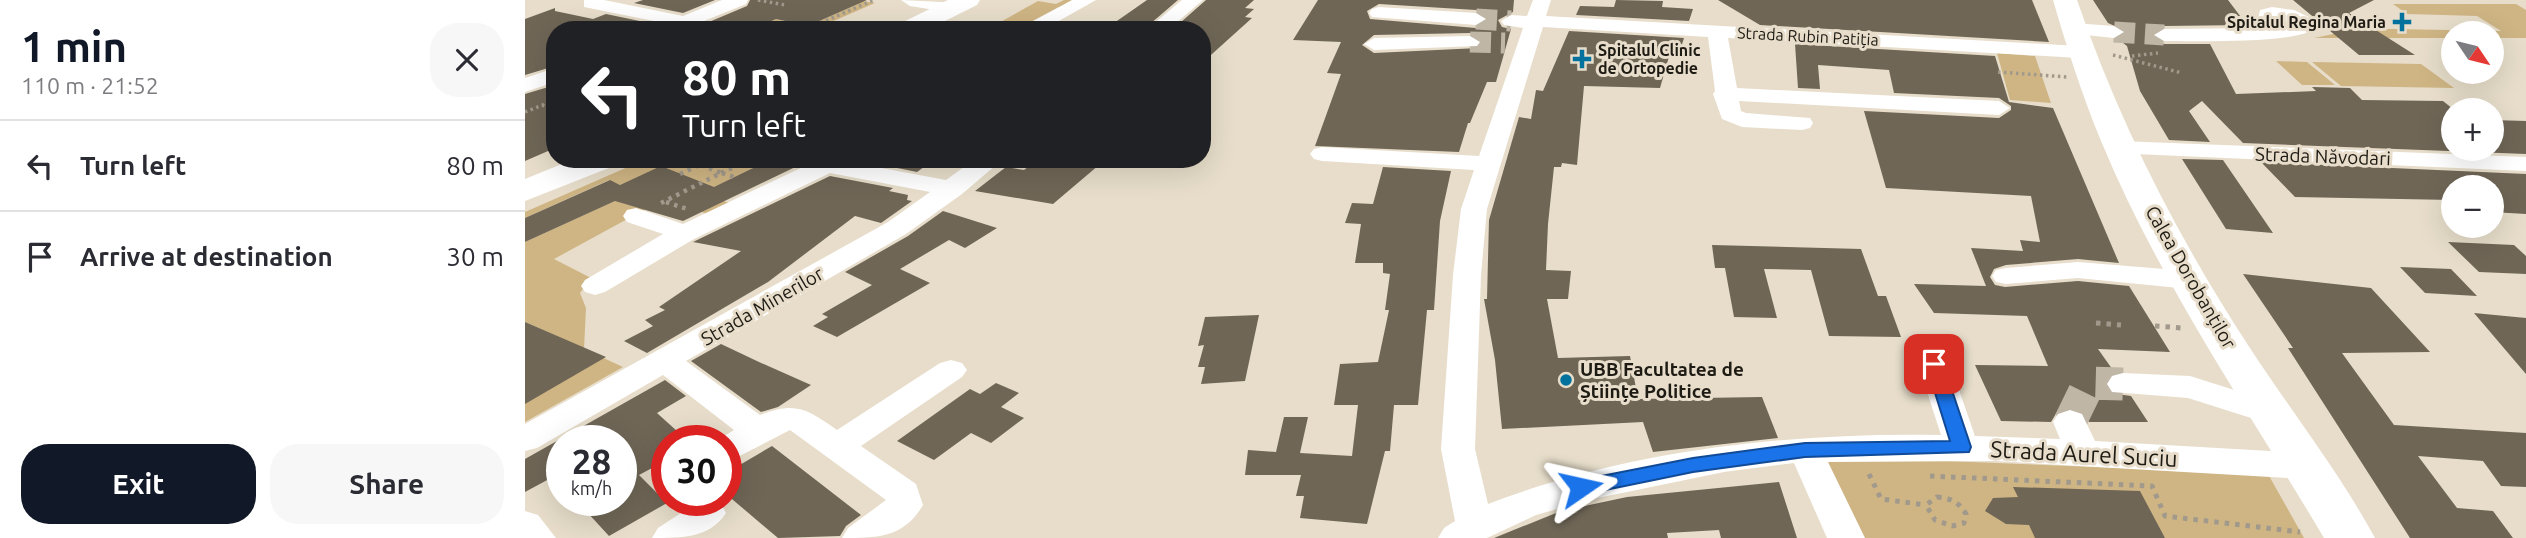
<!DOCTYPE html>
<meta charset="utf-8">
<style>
:root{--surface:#fff;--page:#f7f7f7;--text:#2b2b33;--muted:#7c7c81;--line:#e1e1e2;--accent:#111827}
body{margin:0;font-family:Ubuntu,sans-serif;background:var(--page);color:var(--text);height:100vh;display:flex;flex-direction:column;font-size:26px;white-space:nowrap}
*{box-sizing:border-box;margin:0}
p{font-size:23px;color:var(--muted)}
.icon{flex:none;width:38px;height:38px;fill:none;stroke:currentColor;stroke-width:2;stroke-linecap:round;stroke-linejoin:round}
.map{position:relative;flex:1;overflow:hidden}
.sheet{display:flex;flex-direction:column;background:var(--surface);width:525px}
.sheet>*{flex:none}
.guide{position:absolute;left:21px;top:21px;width:665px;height:147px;border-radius:28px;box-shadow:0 7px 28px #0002;background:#202124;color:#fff;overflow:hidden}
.needle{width:46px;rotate:125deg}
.tools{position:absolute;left:1916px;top:21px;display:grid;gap:14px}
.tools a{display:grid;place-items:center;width:63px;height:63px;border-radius:50%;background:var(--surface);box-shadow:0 7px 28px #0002;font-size:35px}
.speed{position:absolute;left:21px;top:425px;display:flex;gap:14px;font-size:35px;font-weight:700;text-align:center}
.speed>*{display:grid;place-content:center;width:91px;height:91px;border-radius:50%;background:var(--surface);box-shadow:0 7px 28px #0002;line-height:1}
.speed small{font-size:18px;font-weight:400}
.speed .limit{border:10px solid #d22;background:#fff;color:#111}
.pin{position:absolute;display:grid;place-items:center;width:60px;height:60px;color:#fff;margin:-30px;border-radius:14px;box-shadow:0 4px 10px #0006}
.me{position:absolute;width:77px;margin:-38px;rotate:79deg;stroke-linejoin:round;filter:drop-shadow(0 0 5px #0008)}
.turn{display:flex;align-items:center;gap:24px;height:147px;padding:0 21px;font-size:32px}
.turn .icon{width:91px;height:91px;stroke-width:2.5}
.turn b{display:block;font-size:49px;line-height:60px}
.round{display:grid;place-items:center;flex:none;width:74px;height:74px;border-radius:28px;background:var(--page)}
.head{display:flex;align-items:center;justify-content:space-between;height:119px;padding:0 21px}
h1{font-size:42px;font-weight:600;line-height:52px;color:var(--accent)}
.action{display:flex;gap:14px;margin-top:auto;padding:14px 21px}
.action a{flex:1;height:80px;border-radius:28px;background:var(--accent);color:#fff;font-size:28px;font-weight:600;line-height:80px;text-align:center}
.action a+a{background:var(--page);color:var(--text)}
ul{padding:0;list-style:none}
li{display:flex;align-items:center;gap:21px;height:91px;padding:0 21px;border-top:2px solid var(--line)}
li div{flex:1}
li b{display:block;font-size:26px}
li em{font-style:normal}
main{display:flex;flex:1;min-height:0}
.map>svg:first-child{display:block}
.green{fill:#cfb584}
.building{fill:#6f6656;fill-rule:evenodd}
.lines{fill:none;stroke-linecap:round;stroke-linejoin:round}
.minor-tunnel-far1{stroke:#bfb6a6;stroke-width:21;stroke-dasharray:21 10;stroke-linecap:butt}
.minor-tunnel{stroke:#bfb6a6;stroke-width:33;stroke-dasharray:33 17;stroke-linecap:butt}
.path-far2{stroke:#a1998b;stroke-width:3.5;stroke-dasharray:2.5 3.5;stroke-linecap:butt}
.path-far1{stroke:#a1998b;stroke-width:4.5;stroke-dasharray:3.5 5;stroke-linecap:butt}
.path{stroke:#a1998b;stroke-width:5;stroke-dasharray:4.5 6;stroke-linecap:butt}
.minor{fill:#fff;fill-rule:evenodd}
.major{fill:#fff;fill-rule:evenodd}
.route{fill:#1a73e8;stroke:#114b97;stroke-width:2}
.poi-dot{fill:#00729d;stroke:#e7ddca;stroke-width:2.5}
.labels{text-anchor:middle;stroke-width:6;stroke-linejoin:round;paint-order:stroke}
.far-poi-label{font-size:16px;font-weight:bold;fill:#1e1b14;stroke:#e7ddca;text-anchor:end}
.far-street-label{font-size:16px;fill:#1e1b14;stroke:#e7ddca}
.street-label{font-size:19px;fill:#1e1b14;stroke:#e7ddca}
.poi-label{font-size:19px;font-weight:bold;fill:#1e1b14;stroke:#e7ddca;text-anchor:start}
.near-street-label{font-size:23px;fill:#1e1b14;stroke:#e7ddca}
</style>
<main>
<section class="sheet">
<div class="head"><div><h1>1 min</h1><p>110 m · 21:52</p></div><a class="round"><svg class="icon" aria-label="close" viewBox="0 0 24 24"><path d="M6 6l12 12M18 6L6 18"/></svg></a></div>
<ul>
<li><svg class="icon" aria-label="left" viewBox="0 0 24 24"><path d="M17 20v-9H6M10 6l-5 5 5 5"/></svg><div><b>Turn left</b></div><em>80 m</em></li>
<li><svg class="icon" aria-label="arrive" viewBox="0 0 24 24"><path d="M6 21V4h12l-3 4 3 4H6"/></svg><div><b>Arrive at destination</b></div><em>30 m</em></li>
</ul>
<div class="action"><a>Exit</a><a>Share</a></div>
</section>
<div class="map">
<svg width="2001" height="538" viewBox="0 0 2001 538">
<rect width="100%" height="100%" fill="#e7ddca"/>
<!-- green -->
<path class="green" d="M333 0 350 3 288 30H226L251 19 283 26 333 4Z
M539 0H559L547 7H534L490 30H461L513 1 531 4Z
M1868 4H1991L2001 10V38H1967V33H1928V38H1789L1818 32 1815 28 1976 31 1952 16 1882 14Z
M1472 53 1510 56 1526 103 1485 100Z
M1751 61 1782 62 1810 85H1777Z
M1787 62 1896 64 1929 88 1816 86Z
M121 159H146L159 164 171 159H247L178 193 204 203 293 159H299L188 216 139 199 29 259 66 278 55 293 61 308 59 349 98 367 0 422V404L36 338 0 322V242L107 193 136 167 95 185 84 180 0 218V212Z
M1296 456 1743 474 1779 538H1335Z"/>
<!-- building -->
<path class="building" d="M118 0H190L158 13 109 3Z
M225 0H342L283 26 251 19 226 30H165L222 6Z
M622 0H653L618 30H579Z
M681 0H729L720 8 729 9 720 17 727 18 677 63V30H647Z
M793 0H989L988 12 973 20 977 27 986 29 971 82H962L945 123H943L934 152 790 146 816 74 802 73 816 42 768 40ZM854 4 951 10 963 20 951 28 845 19 842 11ZM945 33 958 41 954 48 849 53 837 45 849 35Z
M1091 0 1138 1 1137 7 1168 9 1164 21 1051 15 1055 6 1089 7Z
M1193 0H1507L1524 42 1235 25Z
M1568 0H1703L1722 25 1639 26 1627 36 1639 44H1685L1711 94 1791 91 1787 87 1825 88 1837 100 1918 101 1928 109V149H1967V120L2001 121V154L1718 143 1677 101 1664 111 1685 142 1644 140 1615 91 1602 46 1593 39 1601 31 1583 23Z
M1768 0H1849L1824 13 1890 55H1834Z
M30 8V11L68 19 81 14 134 25 131 30H30V66L0 75V19Z
M1044 31 1159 38 1154 54 1145 53 1135 88 1059 86 1052 165 1037 163 1036 167H1029L1023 224 1021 270 1046 271 1043 299H1022L1033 358 1105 356 1113 399 1237 397 1253 438 1128 452 1118 422 977 429 970 360 959 299H962L964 220 994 117 1006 119 1011 90 1018 91Z
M1270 44 1470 56 1484 102 1528 108 1594 263 1553 259 1481 265 1469 269 1465 277 1470 285 1480 287 1553 281 1604 286 1645 352 1573 349 1590 373 1580 383 1585 393 1606 396 1623 422H1564L1558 412 1546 408 1532 412 1526 422 1476 421 1450 365 1523 366 1502 316 1409 313 1389 284 1461 286 1446 248 1498 251 1495 240 1515 242 1506 196 1361 188 1339 111 1474 118 1486 110V106L1474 98 1369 93 1364 70 1293 65 1295 89 1273 88Z
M30 85V148L0 161V94Z
M247 159H287L158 221 90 201 0 242V218L85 180 95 185 136 166 189 187Z
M328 159H410L392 172Z
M513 159H581L528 204 450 191 481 167 499 170Z
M1657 159 1698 160 1748 233 1701 229Z
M1736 162 2001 174V214L1967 212V187H1928V200L1770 197Z
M858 167 926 171 915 221 909 310H902L893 405H869L865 451H860L842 524 775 518 779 496H771L776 475H720L723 450 751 452 759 417H783L775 453 827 456 833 405H809L815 364 853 362 864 310H860L865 274 858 273V263H830L836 224 820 223 827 203 848 204Z
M305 176 368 188 364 191 383 195 382 200 387 201 356 223 330 216 243 282 122 353 99 341 128 326 120 320 140 310 134 307 216 251 168 242Z
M418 211 472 228 440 248 424 240 375 269 405 283 312 337 288 326 303 317 297 314 347 285 320 272 383 236Z
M1923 242 1989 245 2001 256V274L1954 272Z
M1187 245 1336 249 1353 296H1361L1376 337 1304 336 1286 270 1239 269 1252 318 1209 317 1200 268H1190Z
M1875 267 1926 269 1952 296 1900 293Z
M1718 274 1846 288 1905 352 1817 353 1869 425 2001 433V487L1976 486 1958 461 1893 456 1932 508 1968 511 1988 538H1885L1763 348H1768Z
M1949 313 2001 318V374Z
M734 315 720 381 676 384 680 367H673L679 345 673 346 680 317Z
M0 322 81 357 0 404Z
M196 344 234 362 286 385 253 407 236 412 166 361Z
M140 380 161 396 132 413 163 441H142V460L114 475 142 503 84 536 51 500H96V441H37V472L0 492V459Z
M471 383 494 393 476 407 499 418 466 443 446 433 409 460 372 441 445 389 455 394Z
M247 446 336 515 321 526 315 536 253 538 201 494V473Z
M1254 482 1272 538H1196L1194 530 1142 533 1143 538H969L1036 511 1102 497Z
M1488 487 1615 491 1640 538H1510L1504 525 1481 524 1460 511 1468 498 1493 497Z"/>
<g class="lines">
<!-- minor-tunnel-far1 -->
<path class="minor-tunnel-far1" d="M951 19 986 21
M1589 32 1639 35
M945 42 980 43"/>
<!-- minor-tunnel -->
<path class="minor-tunnel" d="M1545 422 1564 383 1598 384"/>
<!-- path-far2 -->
<path class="path-far2" d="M233 0 260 5
M279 30 349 0
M1588 55 1657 73
M1607 56 1633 53
M1473 72 1542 77
M17 105 30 109
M0 112 30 100
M26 126 30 125"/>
<!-- path-far1 -->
<path class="path-far1" d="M196 173 226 159
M197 173 209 177
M155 174 174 165
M141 202 162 209
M136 203 196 173 162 159"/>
<!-- path -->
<path class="path" d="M1571 323 1596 325
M1630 326 1657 328
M1344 474 1356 499 1401 505
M1405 476 1627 486 1640 516 1775 532
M1412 497C1425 498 1434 502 1441 514L1439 523 1427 526 1410 520 1401 505Z"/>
<!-- minor -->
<path class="minor" d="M59 0H79L158 16 197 0H223L221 4 157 30H133L139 23 59 7Z
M376 0 435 3 437 7 428 13 385 6Z
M547 0H571L518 30H492Z
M657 0H678L643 30H621Z
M1008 0H1026L1021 16 1554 46 1564 52 1554 58 1203 38 1212 88 1474 101 1485 108 1474 115 1214 101 1216 111 1221 113 1285 118 1288 123 1285 128 1277 130 1217 127 1197 119 1188 94 1190 91 1183 37 1018 27 962 209 956 275 950 449 963 504C1103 450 1267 432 1416 435L1393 364 1398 357 1409 354 1420 357 1425 364 1450 436 1535 439 1528 422 1533 414 1545 410 1557 414 1570 441 1780 453 1792 457 1797 466 1792 475 1780 479 1470 461 1303 462 1340 538H1302L1269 463 1199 472 1068 499 1011 515 962 538H913L919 528 930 521 916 449 928 275 936 209 949 170 797 161 789 159 785 154 789 149 797 147 954 156 998 28 979 25 976 21 986 15 1002 16Z
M854 7 951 13 961 19 951 25 847 17 844 13 847 9Z
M1747 7 1769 10 1788 19 1790 28C1777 44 1664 41 1639 41L1629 35 1639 29 1731 28 1735 10ZM1752 18 1769 24 1752 26Z
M1548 23 1589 26 1599 32 1589 38 1541 33 1538 29 1541 25Z
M945 36 955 42 952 46 849 50 839 44 849 38Z
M30 68V82L0 92V78Z
M1595 141 2001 157V171L1587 153 1583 148 1587 143Z
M294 159H326L324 162 421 180 450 159H478L437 194 381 234 161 361 235 415C271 401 282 409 312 430L415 363 426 360 437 363 442 370 437 377 336 446 391 484 398 505C379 538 352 538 317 538L323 528 361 500 265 430 201 463V441H191L209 430 138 375 12 448 0 451V424L363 222 405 192 305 173 169 239 80 292 70 295 60 292 56 286 60 280 138 234 102 222 98 216 102 210 111 208 158 224Z
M1553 262 1664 271 1674 274 1678 280 1674 286 1664 289 1553 278 1481 284 1471 282 1467 276 1471 270 1481 268Z
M1598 373 1665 376 1760 406 1765 414 1760 422 1748 425 1663 398 1587 392 1582 384 1587 376Z
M157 500H194L201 513C185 538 157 538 127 538L133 528 162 509Z
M0 511 13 515 31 538H0Z"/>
<!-- major -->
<path class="major" d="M423 0H455L452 5 402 30H368L372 25Z
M1528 0H1552C1594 122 1651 234 1721 342 1763 407 1813 470 1850 538H1799C1722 408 1634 281 1576 141 1557 95 1542 48 1528 0Z
M49 159H94L89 166 0 201V179Z"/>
</g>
<!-- route -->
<path class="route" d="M1409 358 1418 364 1446 447 1444 452 1280 457 1168 472 1056 495 1049 493 1046 487 1049 482 1056 480 1168 458 1280 443 1425 441 1401 364Z"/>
<!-- markers -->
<g class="poi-dot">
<path d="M1873.5 11.5h7v7h7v7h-7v7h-7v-7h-7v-7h7z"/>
<path d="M1053.5 48.5h7v7h7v7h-7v7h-7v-7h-7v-7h7z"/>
<circle cx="1041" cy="380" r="7"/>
</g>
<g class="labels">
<!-- far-poi labels -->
<g class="far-poi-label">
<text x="1861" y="28">Spitalul Regina Maria</text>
<text x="1073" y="56" text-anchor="start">Spitalul Clinic<tspan x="1073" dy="18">de Ortopedie</tspan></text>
</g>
<!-- far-street labels -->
<g class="far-street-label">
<text transform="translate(1283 36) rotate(3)" y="6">Strada Rubin Patiția</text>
</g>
<!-- street labels -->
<g class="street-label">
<text transform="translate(1798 156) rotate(2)" y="7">Strada Năvodari</text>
<text transform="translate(1666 277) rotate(60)" y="7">Calea Dorobanților</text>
<text transform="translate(237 306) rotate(-30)" y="7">Strada Minerilor</text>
</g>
<!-- poi labels -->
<g class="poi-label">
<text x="1055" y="376">UBB Facultatea de<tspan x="1055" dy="22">Științe Politice</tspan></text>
</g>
<!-- near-street labels -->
<g class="near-street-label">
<text transform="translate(1559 454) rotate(3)" y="8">Strada Aurel Suciu</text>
</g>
</g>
</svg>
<div class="tools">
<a><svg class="needle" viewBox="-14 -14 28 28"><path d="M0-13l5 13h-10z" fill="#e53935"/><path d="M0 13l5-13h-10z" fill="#7c7c81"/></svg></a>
<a>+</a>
<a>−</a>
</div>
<div class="speed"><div>28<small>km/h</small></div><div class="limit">30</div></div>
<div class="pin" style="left:1409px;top:364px;background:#d93025"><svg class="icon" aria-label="arrive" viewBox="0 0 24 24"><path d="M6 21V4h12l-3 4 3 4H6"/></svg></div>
<svg class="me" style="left:1056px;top:487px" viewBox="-20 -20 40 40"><path d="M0-17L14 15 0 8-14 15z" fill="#1a73e8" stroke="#fff" stroke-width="4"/></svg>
<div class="guide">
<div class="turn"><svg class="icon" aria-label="left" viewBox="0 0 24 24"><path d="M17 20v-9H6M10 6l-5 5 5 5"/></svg><div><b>80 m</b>Turn left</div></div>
</div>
</div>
</main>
